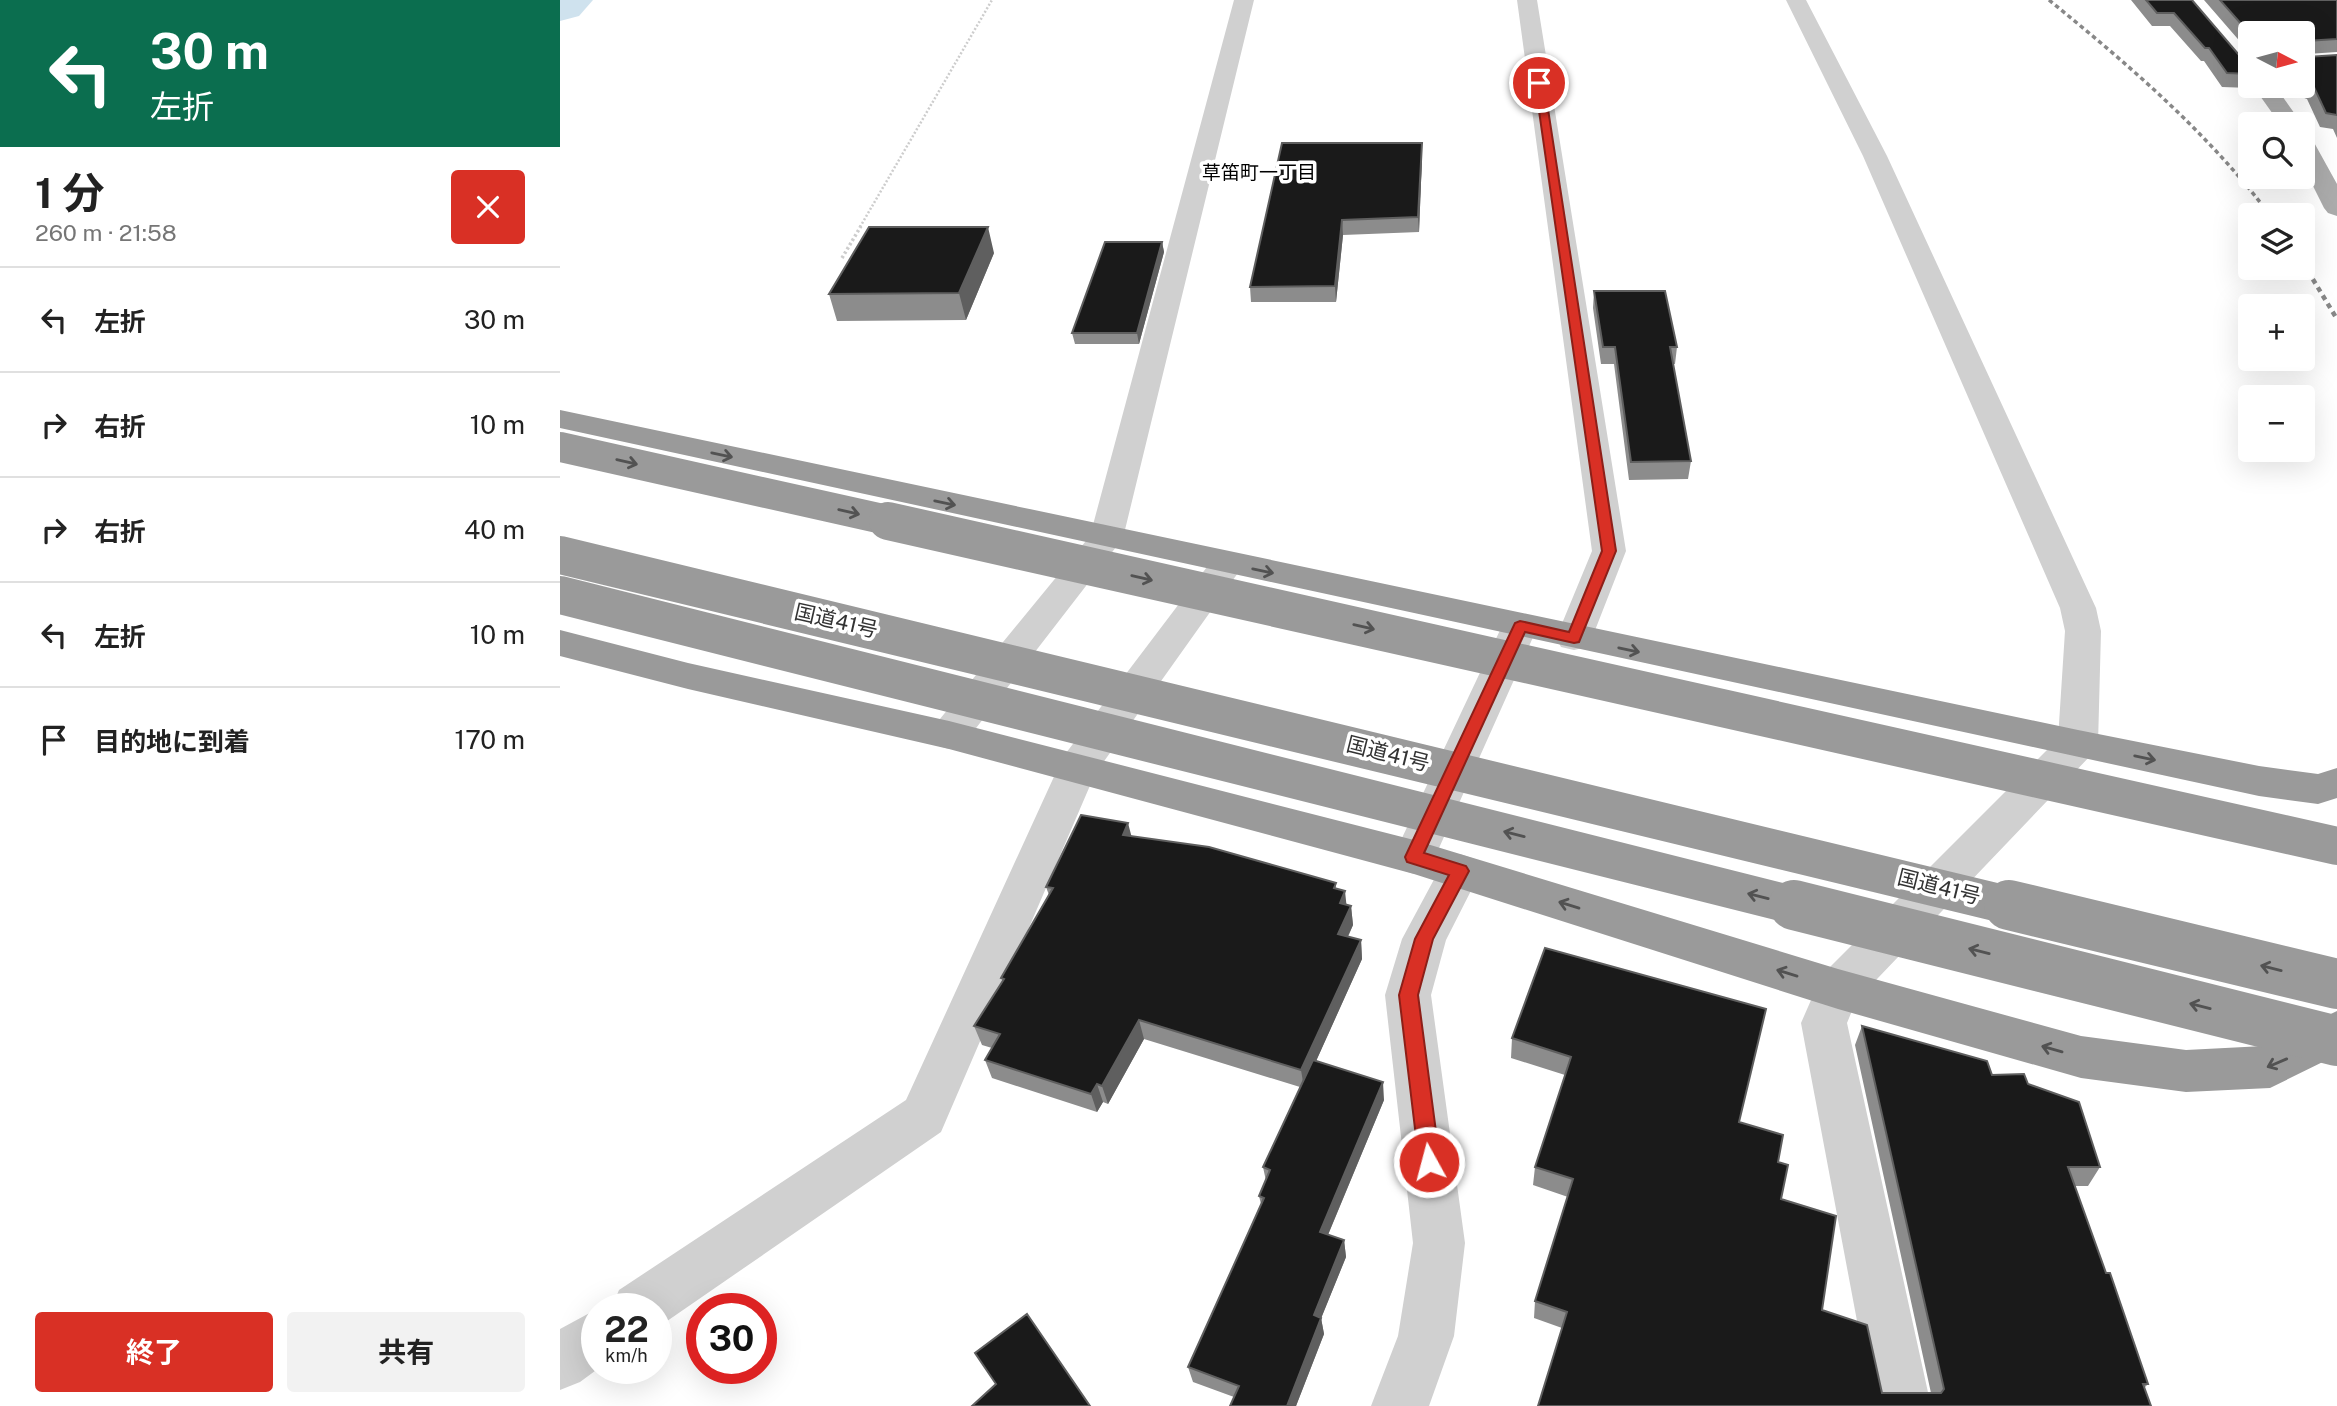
<!DOCTYPE html>
<html lang="ja">
<meta charset="utf-8">
<style>
:root{--surface:#fff;--page:#f2f2f2;--text:#222;--muted:#767676;--line:#e0e0e0;--accent:#d93025}
body{margin:0;font-family:"Public Sans","Noto Sans JP",sans-serif;background:var(--page);color:var(--text);height:100vh;display:flex;flex-direction:column;font-size:26px;white-space:nowrap}
*{box-sizing:border-box;margin:0}
p{font-size:23px;color:var(--muted)}
.icon{flex:none;width:38px;height:38px;fill:none;stroke:currentColor;stroke-width:2;stroke-linecap:round;stroke-linejoin:round}
.map{position:relative;flex:1;overflow:hidden}
.sheet{display:flex;flex-direction:column;background:var(--surface);width:560px}
.sheet>*{flex:none}
.banner{background:#0b6e4f;color:#fff;overflow:hidden}
.needle{width:46px;rotate:96deg}
.tools{position:absolute;left:1678px;top:21px;display:grid;gap:14px}
.tools a{display:grid;place-items:center;width:77px;height:77px;border-radius:7px;background:var(--surface);box-shadow:0 7px 28px #0002;font-size:35px}
.speed{position:absolute;left:21px;top:1293px;display:flex;gap:14px;font-size:35px;font-weight:700;text-align:center}
.speed>*{display:grid;place-content:center;width:91px;height:91px;border-radius:50%;background:var(--surface);box-shadow:0 7px 28px #0002;line-height:1}
.speed small{font-size:18px;font-weight:400}
.speed .limit{border:10px solid #d22;background:#fff;color:#111}
.pin{position:absolute;display:grid;place-items:center;width:60px;height:60px;color:#fff;margin:-30px;border:4px solid #fff;border-radius:50%;box-shadow:0 2px 7px #0007}
.me{position:absolute;width:77px;margin:-38px;rotate:353deg;stroke-linejoin:round;filter:drop-shadow(0 0 5px #0008)}
.turn{display:flex;align-items:center;gap:24px;height:147px;padding:0 35px;font-size:32px}
.turn .icon{width:91px;height:91px;stroke-width:2.5}
.turn b{display:block;font-size:49px;line-height:60px}
.round{display:grid;place-items:center;flex:none;width:74px;height:74px;border-radius:7px;background:var(--page)}
.overview{display:flex;align-items:center;justify-content:space-between;height:119px;padding:0 35px}
h1{font-size:42px;font-weight:700;line-height:52px}
.button{display:flex;gap:14px;margin-top:auto;padding:14px 35px}
.button a{flex:1;height:80px;border-radius:7px;background:var(--accent);color:#fff;font-size:28px;font-weight:700;line-height:80px;text-align:center}
.button a+a{background:var(--page);color:var(--text)}
ul{padding:0;list-style:none}
li{display:flex;align-items:center;gap:21px;height:105px;padding:0 35px;border-top:2px solid var(--line)}
li div{flex:1}
li b{display:block;font-size:26px}
li em{font-style:normal}
main{display:flex;flex:1;min-height:0}
.map>svg:first-child{display:block}
.lines{fill:none;stroke-linecap:round;stroke-linejoin:round}
.river{fill:#cfe2ee;fill-rule:evenodd}
.path-far1{stroke:#cdcdcd;stroke-width:2.5;stroke-dasharray:2 2;stroke-linecap:butt}
.path{stroke:#cdcdcd;stroke-width:3.5;stroke-dasharray:2.5 2.5;stroke-linecap:butt}
.minor{fill:#d0d0d0;fill-rule:evenodd}
.major{fill:#ababab;fill-rule:evenodd}
.highway{fill:#9a9a9a;fill-rule:evenodd}
.rail-far1{stroke:#888;stroke-width:3.5;stroke-dasharray:4.5 3.5;stroke-linecap:butt}
.rail{stroke:#888;stroke-width:4.5;stroke-dasharray:5 4.5;stroke-linecap:butt}
.highway-bridge-far2{stroke:#9a9a9a;stroke-width:30}
.highway-bridge-far1{stroke:#9a9a9a;stroke-width:38}
.highway-bridge{stroke:#9a9a9a;stroke-width:50}
.wall{fill:#8c8c8c}
.shaded-wall{fill:#5f5f5f}
.building{fill:#1a1a1a;stroke:#5f5f5f;stroke-width:2}
.oneway{stroke:#525252}
.route{fill:#d93025;stroke:#8d1f18;stroke-width:2}
.labels{text-anchor:middle;stroke-width:7;stroke-linejoin:round;paint-order:stroke}
.far-neighbourhood-label{font-size:19px;fill:#000;stroke:#fff}
.street-label{font-size:21px;fill:#333;stroke:#fff}
</style>
<main>
<section class="sheet">
<div class="banner">
<div class="turn"><svg class="icon" aria-label="left" viewBox="0 0 24 24"><path d="M17 20v-9H6M10 6l-5 5 5 5"/></svg><div><b>30 m</b>左折</div></div>
</div>
<div class="overview"><div><h1>1 分</h1><p>260 m · 21:58</p></div><a class="round" style="background:#d93025;color:#fff"><svg class="icon" aria-label="close" viewBox="0 0 24 24"><path d="M6 6l12 12M18 6L6 18"/></svg></a></div>
<ul>
<li><svg class="icon" aria-label="left" viewBox="0 0 24 24"><path d="M17 20v-9H6M10 6l-5 5 5 5"/></svg><div><b>左折</b></div><em>30 m</em></li>
<li><svg class="icon" aria-label="right" viewBox="0 0 24 24"><path d="M7 20v-9h11M14 6l5 5-5 5"/></svg><div><b>右折</b></div><em>10 m</em></li>
<li><svg class="icon" aria-label="right" viewBox="0 0 24 24"><path d="M7 20v-9h11M14 6l5 5-5 5"/></svg><div><b>右折</b></div><em>40 m</em></li>
<li><svg class="icon" aria-label="left" viewBox="0 0 24 24"><path d="M17 20v-9H6M10 6l-5 5 5 5"/></svg><div><b>左折</b></div><em>10 m</em></li>
<li><svg class="icon" aria-label="arrive" viewBox="0 0 24 24"><path d="M6 21V4h12l-3 4 3 4H6"/></svg><div><b>目的地に到着</b></div><em>170 m</em></li>
</ul>
<div class="button"><a>終了</a><a>共有</a></div>
</section>
<div class="map">
<svg width="1777" height="1406" viewBox="0 0 1777 1406">
<rect width="100%" height="100%" fill="#fff"/>
<g class="lines">
<!-- river -->
<path class="river" d="M0 0H33L19 16 0 21Z"/>
<!-- path-far1 -->
<path class="path-far1" d="M300 227 432 0"/>
<!-- path -->
<path class="path" d="M282 258 301 226"/>
<!-- minor -->
<path class="minor" d="M674 0H694L563 538 403 745 389 749 375 745 369 735 375 725 530 536Z
M957 0H977L1066 551 1032 638 1027 647 1014 650 1001 647 996 638 1032 551Z
M1226 0H1246L1327 156 1536 608 1541 631 1538 744 1532 754 1296 1001 1287 1023 1371 1406H1313L1241 1023 1262 975 1498 739 1505 631 1500 608 1303 156Z
M668 552 680 555 685 563 535 774 381 1132 97 1328 96 1309H51L59 1290 346 1100 503 757 656 555Z
M960 614 973 617 978 626 875 857 869 869 854 874 839 869 833 857 942 626 947 617Z
M900 854 915 859 921 871 886 940 871 995 905 1243 894 1336 869 1406H811L838 1336 853 1243 825 995 842 939 885 859Z
M37 1309V1368H39L20 1382 0 1390V1329Z"/>
<!-- major -->
<path class="major" d="M1693 86H1715L1742 124H1720Z
M1743 135 1751 137 1777 184V216L1768 213 1764 208 1743 166Z"/>
<!-- highway -->
<path class="highway" d="M0 410 1518 730 1699 766 1758 774 1777 768V798L1758 804 1699 796 0 428Z
M0 630 128 663 389 721 854 840 1278 969 1521 1036 1626 1050 1704 1046 1777 1011V1055L1710 1088 1626 1092 1521 1078 1278 1009 854 874 389 749 128 689 0 656Z"/>
<!-- rail-far1 -->
<path class="rail-far1" d="M1489 0C1570 66 1647 132 1710 215"/>
<!-- rail -->
<path class="rail" d="M1743 263 1777 319"/>
<!-- highway-bridge-far2 -->
<path class="highway-bridge-far2" d="M0 447 336 522"/>
<!-- highway-bridge-far1 -->
<path class="highway-bridge-far1" d="M328 521 1777 846
M0 555 1456 907
M0 595 1241 907"/>
<!-- highway-bridge -->
<path class="highway-bridge" d="M1234 905 1777 1041
M1449 905 1777 984"/>
</g>
<!-- wall -->
<path class="wall" d="M1571 0H1632L1685 62 1690 63V86H1692L1691 88 1662 87 1644 61H1641L1610 26H1592Z
M1644 0H1777V52L1747 54V57L1777 55V138L1773 129 1760 127 1747 99 1720 89 1717 86H1743V33H1690V53Z
M862 158 859 232 783 235 776 302H691L690 287Z
M602 242 604 252 579 344H515L512 333Z
M434 253 406 320 277 321 269 294Z
M1034 291 1117 347 1115 364H1113L1131 461 1128 479 1069 480 1054 364H1041L1033 308Z
M572 836 776 883V888L787 905 791 906 793 925 788 937 801 940 802 959 756 1061 824 1100 768 1235 784 1240 786 1257 761 1318 764 1334 736 1406H670L674 1397 633 1382 628 1367 701 1204 699 1196 706 1181 703 1167 740 1087 584 1039 548 1104 543 1102 537 1112 432 1078 425 1060 432 1048 422 1045 414 1026 443 981 441 978 489 895 486 887Z
M985 948 1179 1122 1218 1162 1221 1199 1262 1310 1322 1393H1371L1295 1045 1302 1026 1432 1075 1468 1084 1540 1167 1528 1186H1515L1546 1273 1588 1384 1585 1387 978 1406 1002 1328 974 1318 975 1301 1008 1197 973 1185 975 1167 1005 1075 951 1058 952 1038Z"/>
<!-- shaded-wall -->
<path class="shaded-wall" d="M862 143V158L859 232 858 217Z
M782 220 783 235 776 302 775 286Z
M428 227 434 253 406 320 399 293Z
M602 242 604 252 579 344 577 333Z
M568 823 573 842 563 835Z
M785 891 787 910 780 903Z
M791 906 793 925 780 953 778 934Z
M801 940 802 959 744 1088 741 1070Z
M579 1020 584 1039 548 1104 542 1086Z
M823 1082 824 1100 762 1249 760 1232Z
M537 1084 543 1102 537 1112 531 1094Z
M784 1240 786 1257 756 1331 754 1315Z
M761 1318 764 1334 736 1406H727Z"/>
<!-- building -->
<path class="building" d="M1586 0H1632L1685 62 1690 63V74L1667 73 1649 48H1645L1614 13H1597Z
M1660 0H1777V39L1746 41 1747 57 1777 55V115L1766 113 1753 85 1743 81V33L1690 34Z
M722 143H862L858 217 782 220 775 286 690 287Z
M309 227H428L399 293 269 294Z
M545 242H602L577 333H512Z
M1034 291H1105L1117 347H1110L1131 461 1071 462 1055 347H1043Z
M521 815 568 823 563 835 649 847 776 883 774 888 785 891 780 903 791 906 778 934 801 940 741 1070 579 1020 542 1086 537 1084 531 1094 425 1060 440 1034 414 1026 444 979 441 978 493 888 486 887Z
M985 948 1206 1009 1179 1122 1223 1135 1218 1162 1228 1165 1221 1199 1276 1216 1262 1310 1307 1325 1322 1393H1381L1384 1389 1302 1026 1427 1061 1432 1075 1464 1074 1468 1084 1519 1102 1540 1167H1508L1546 1273H1550L1588 1384H1583L1591 1406H978L1007 1312 975 1301 1013 1179 975 1167 1011 1057 952 1038Z
M753 1060 823 1082 760 1232 784 1240 754 1315 761 1318 727 1406H670L679 1386 628 1367 704 1198 699 1196 710 1170 703 1167Z
M467 1314 530 1406H412L436 1384 415 1353Z"/>
<!-- one-way arrows -->
<defs><path id="oneway-shaft" d="M-6 0H5M1.5-3L5.5 0L1.5 3" fill="none" stroke-width="1.6" stroke-linecap="round" stroke-linejoin="round" transform="scale(1.75)"/></defs>
<g class="oneway">
<use href="#oneway-shaft" transform="translate(162 455) rotate(12)"/>
<use href="#oneway-shaft" transform="translate(67 462) rotate(13)"/>
<use href="#oneway-shaft" transform="translate(385 503) rotate(12)"/>
<use href="#oneway-shaft" transform="translate(289 512) rotate(13)"/>
<use href="#oneway-shaft" transform="translate(703 571) rotate(12)"/>
<use href="#oneway-shaft" transform="translate(582 578) rotate(13)"/>
<use href="#oneway-shaft" transform="translate(804 627) rotate(13)"/>
<use href="#oneway-shaft" transform="translate(1069 650) rotate(12)"/>
<use href="#oneway-shaft" transform="translate(1585 758) rotate(12)"/>
<use href="#oneway-shaft" transform="translate(954 834) rotate(-166)"/>
<use href="#oneway-shaft" transform="translate(1198 896) rotate(-166)"/>
<use href="#oneway-shaft" transform="translate(1009 905) rotate(-163)"/>
<use href="#oneway-shaft" transform="translate(1419 951) rotate(-166)"/>
<use href="#oneway-shaft" transform="translate(1711 968) rotate(-166)"/>
<use href="#oneway-shaft" transform="translate(1227 973) rotate(-163)"/>
<use href="#oneway-shaft" transform="translate(1640 1006) rotate(-166)"/>
<use href="#oneway-shaft" transform="translate(1492 1049) rotate(-164)"/>
<use href="#oneway-shaft" transform="translate(1717 1063) rotate(157)"/>
</g>
<!-- route -->
<path class="route" d="M979 80 984 83 1056 551 1019 642 1014 643 965 632 864 853 906 866 909 871 873 939 858 995 880 1162 877 1169 869 1172 862 1169 859 1162 839 995 855 939 889 875 847 862 845 857 955 623 960 621 1009 632 1042 551 975 83Z"/>
<g class="labels">
<!-- far-neighbourhood labels -->
<g class="far-neighbourhood-label">
<text x="699" y="179">草笛町一丁目</text>
</g>
<!-- street labels -->
<g class="street-label">
<text transform="translate(276 621) rotate(13)" y="7">国道41号</text>
<text transform="translate(828 754) rotate(14)" y="7">国道41号</text>
<text transform="translate(1379 887) rotate(14)" y="7">国道41号</text>
</g>
</g>
</svg>
<div class="tools">
<a><svg class="needle" viewBox="-14 -14 28 28"><path d="M0-13l5 13h-10z" fill="#e53935"/><path d="M0 13l5-13h-10z" fill="#767676"/></svg></a>
<a><svg class="icon" aria-label="search" viewBox="0 0 24 24"><circle cx="10" cy="10" r="6"/><path d="M15 15l6 6"/></svg></a>
<a><svg class="icon" aria-label="layers" viewBox="0 0 24 24"><path d="M12 4l9 5-9 5-9-5zM3 14l9 5 9-5"/></svg></a>
<a>+</a>
<a>−</a>
</div>
<div class="speed"><div>22<small>km/h</small></div><div class="limit">30</div></div>
<div class="pin" style="left:979px;top:83px;background:#d93025"><svg class="icon" aria-label="arrive" viewBox="0 0 24 24"><path d="M6 21V4h12l-3 4 3 4H6"/></svg></div>
<svg class="me" style="left:869px;top:1162px" viewBox="-20 -20 40 40"><circle r="17" fill="#d93025" stroke="#fff" stroke-width="3"/><path d="M0-11L8 9 0 5-8 9z" fill="#fff"/></svg>
</div>
</main>
